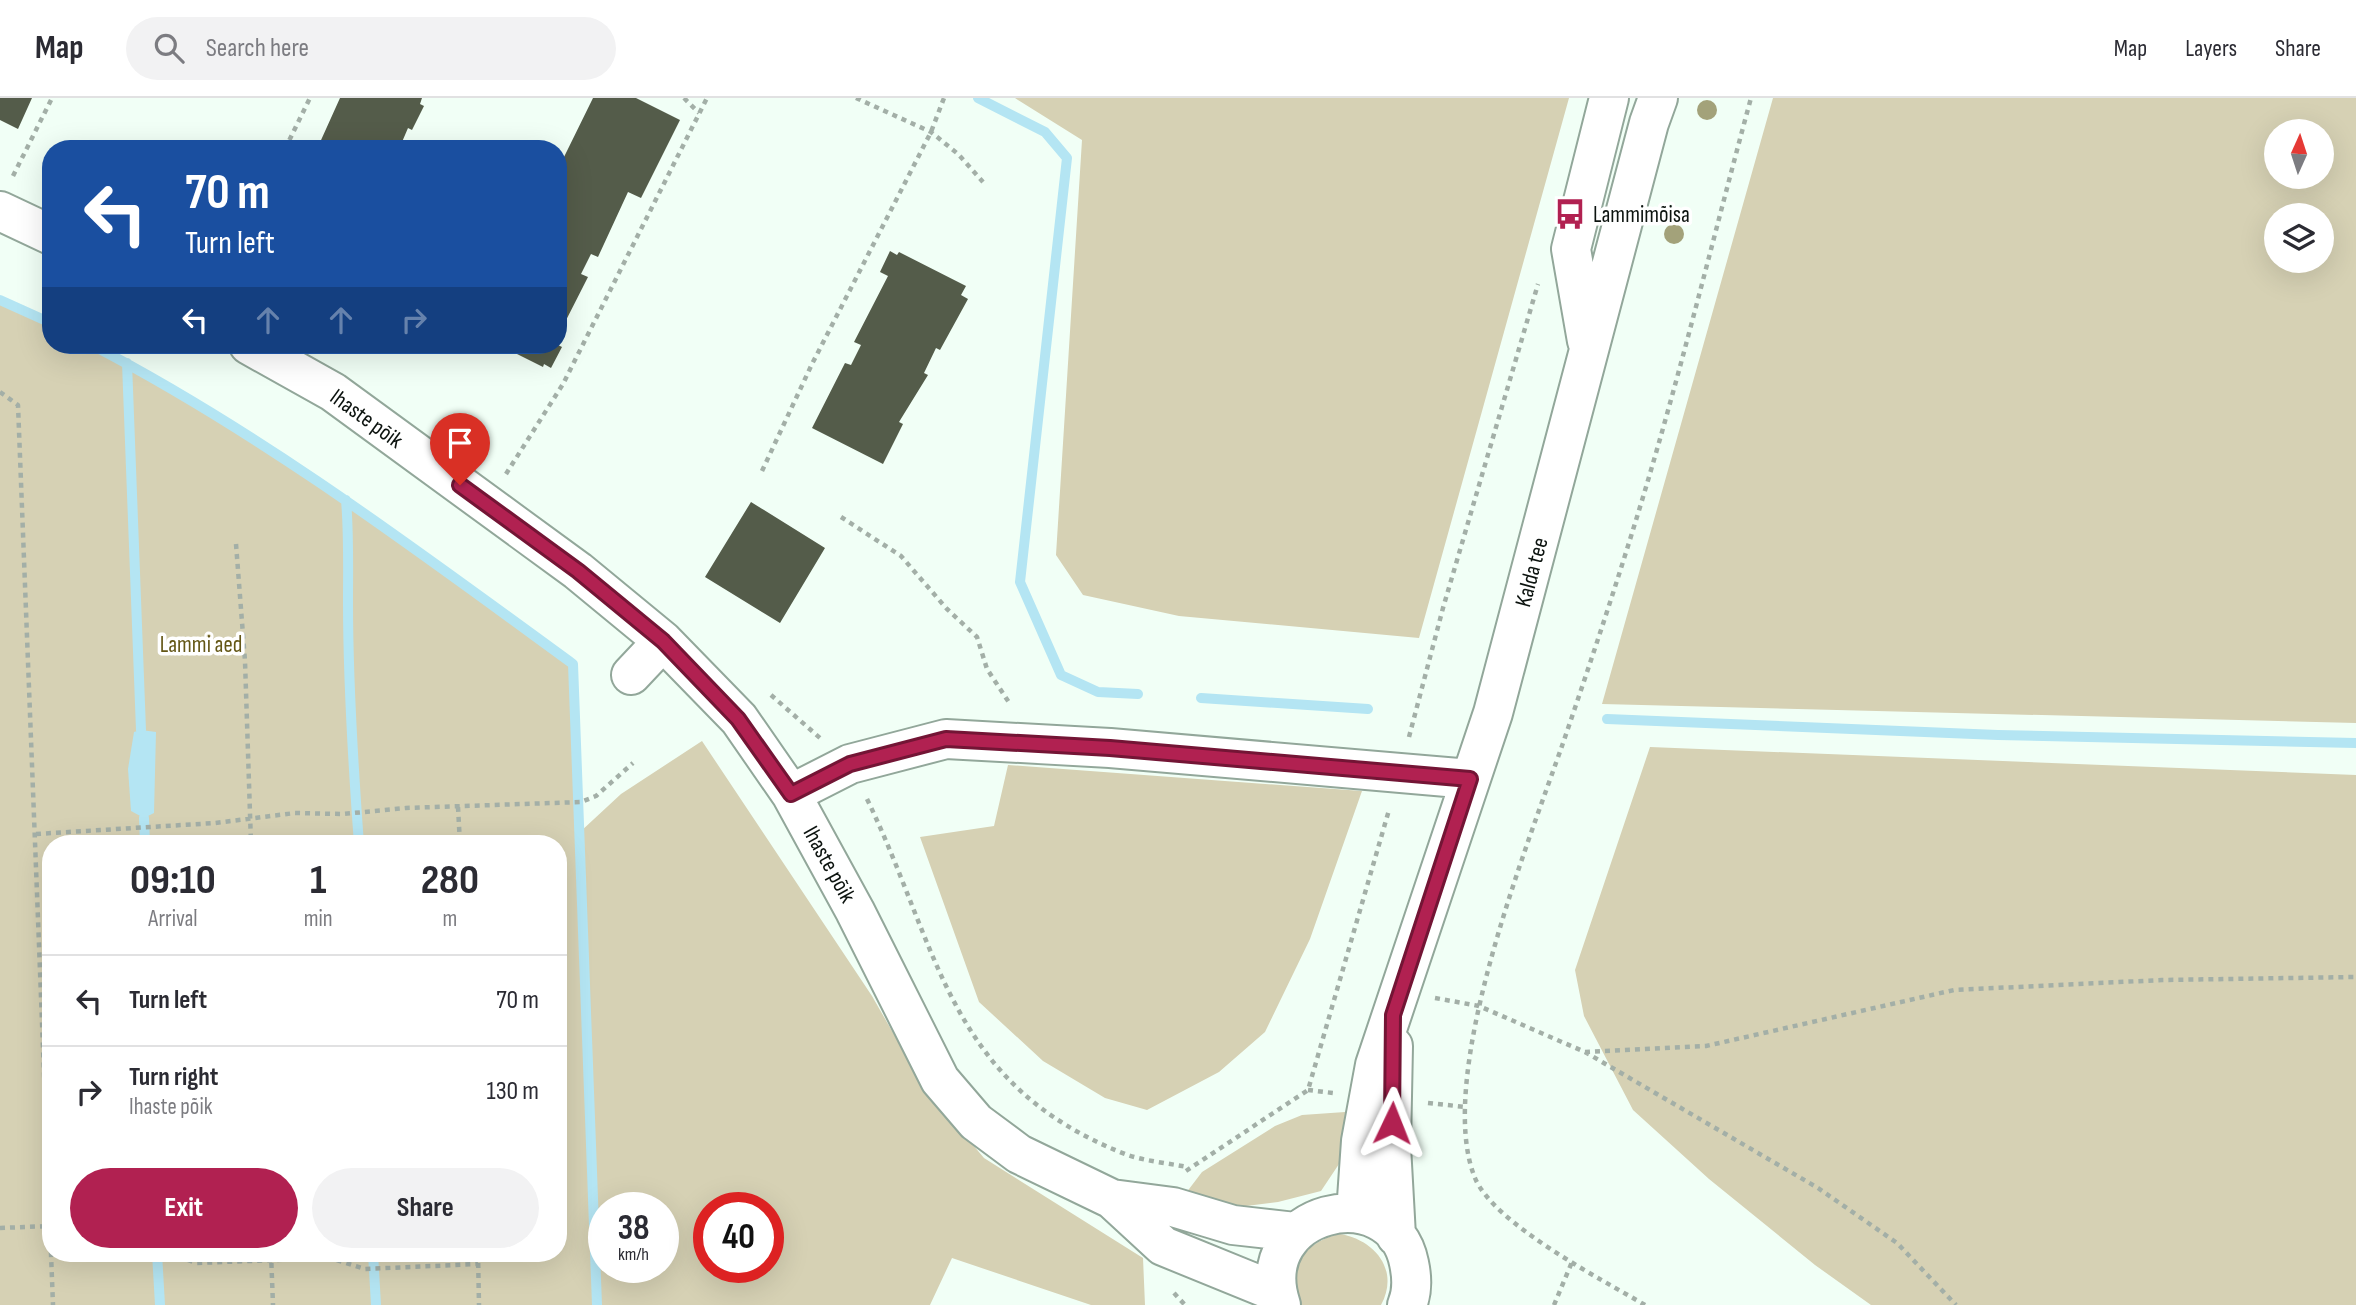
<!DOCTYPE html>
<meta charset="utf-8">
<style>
:root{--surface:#fff;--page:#f2f2f3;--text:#2b2b33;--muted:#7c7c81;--line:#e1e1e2;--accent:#b12151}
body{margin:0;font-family:"Sofia Sans Condensed",sans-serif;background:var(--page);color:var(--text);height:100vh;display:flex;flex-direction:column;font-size:26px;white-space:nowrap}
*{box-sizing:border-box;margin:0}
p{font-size:23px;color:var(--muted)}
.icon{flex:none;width:38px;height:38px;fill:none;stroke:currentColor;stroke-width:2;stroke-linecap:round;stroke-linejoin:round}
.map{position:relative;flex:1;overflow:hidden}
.panel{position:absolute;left:42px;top:737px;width:525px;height:427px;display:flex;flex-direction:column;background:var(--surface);border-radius:28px;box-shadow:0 7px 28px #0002}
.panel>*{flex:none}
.banner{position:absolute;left:42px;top:42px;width:525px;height:214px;border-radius:28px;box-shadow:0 7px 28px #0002;background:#1a4fa0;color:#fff;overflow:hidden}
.needle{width:46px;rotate:3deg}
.fabs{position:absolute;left:2264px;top:21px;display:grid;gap:14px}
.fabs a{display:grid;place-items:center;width:70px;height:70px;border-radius:50%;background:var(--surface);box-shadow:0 7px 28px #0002;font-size:35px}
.speed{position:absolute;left:588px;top:1094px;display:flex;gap:14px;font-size:35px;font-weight:700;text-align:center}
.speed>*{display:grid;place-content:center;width:91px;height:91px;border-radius:50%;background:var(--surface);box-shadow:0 7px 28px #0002;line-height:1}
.speed small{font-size:18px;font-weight:400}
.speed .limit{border:10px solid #d22;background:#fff;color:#111}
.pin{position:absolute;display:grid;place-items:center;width:60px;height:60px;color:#fff;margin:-72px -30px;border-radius:50% 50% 50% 0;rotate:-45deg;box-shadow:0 0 7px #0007}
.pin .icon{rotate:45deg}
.me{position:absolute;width:77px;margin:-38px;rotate:2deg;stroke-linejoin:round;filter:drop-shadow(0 0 5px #0008)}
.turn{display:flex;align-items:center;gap:24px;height:147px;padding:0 28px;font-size:32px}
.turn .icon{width:91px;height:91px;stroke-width:2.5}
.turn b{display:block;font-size:49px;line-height:60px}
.lanes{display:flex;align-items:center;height:66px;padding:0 28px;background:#0003;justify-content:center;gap:35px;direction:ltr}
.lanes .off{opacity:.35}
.eta{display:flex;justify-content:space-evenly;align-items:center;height:119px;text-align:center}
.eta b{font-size:42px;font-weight:700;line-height:49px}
.action{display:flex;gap:14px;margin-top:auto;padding:14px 28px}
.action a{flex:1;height:80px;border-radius:42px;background:var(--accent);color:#fff;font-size:28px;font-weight:700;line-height:80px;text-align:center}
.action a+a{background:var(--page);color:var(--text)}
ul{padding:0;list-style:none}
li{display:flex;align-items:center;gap:21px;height:91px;padding:0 28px;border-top:2px solid var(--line)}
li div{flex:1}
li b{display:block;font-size:26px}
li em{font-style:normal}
header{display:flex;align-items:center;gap:42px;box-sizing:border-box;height:98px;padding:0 35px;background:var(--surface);border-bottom:2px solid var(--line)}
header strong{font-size:33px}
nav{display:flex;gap:38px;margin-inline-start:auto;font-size:24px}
.search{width:490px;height:63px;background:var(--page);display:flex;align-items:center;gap:18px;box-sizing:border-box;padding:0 24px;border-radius:38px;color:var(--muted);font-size:26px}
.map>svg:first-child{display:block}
.green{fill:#d6d1b4;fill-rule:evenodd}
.water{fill:#b4e5f3}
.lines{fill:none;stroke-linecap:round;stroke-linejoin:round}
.stream{stroke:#b4e5f3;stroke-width:10}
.building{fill:#545c4a}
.minor-casing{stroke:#92a79a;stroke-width:42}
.path{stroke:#a3afa7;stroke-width:4.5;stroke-dasharray:5 5;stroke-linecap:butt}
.minor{stroke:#fff;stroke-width:38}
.tree{fill:#a3a27a}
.route-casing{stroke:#731535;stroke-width:18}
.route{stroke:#b12151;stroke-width:12}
.labels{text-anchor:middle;stroke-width:7;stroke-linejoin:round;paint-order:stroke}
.poi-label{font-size:23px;fill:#0c130f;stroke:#fff;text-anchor:start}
.street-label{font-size:23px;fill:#0c130f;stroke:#fff}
.park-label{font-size:23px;fill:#635615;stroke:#fff}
</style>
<header>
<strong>Map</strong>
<div class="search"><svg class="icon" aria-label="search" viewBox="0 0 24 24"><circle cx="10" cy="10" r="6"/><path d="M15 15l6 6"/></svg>Search here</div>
<nav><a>Map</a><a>Layers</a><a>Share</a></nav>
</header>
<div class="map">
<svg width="2356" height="1207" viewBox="0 0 2356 1207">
<rect width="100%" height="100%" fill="#f1fff6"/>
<!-- green -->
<path class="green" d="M1015 0H1569L1419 540 1179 518 1083 497 1056 457 1082 42Z
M1773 0H2356V625L1602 606ZM2322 33V79H2277V33ZM2322 117V163H2277V117Z
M0 202 51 225V247H92L127 265 346 402 573 566 580 734 621 696 702 643 872 898 924 989 984 1060 1143 1160 1145 1207H1091L952 1160 930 1207H0ZM51 746H558V1155H51ZM604 1110H663V1169H604ZM709 1110H768V1169H709Z
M1650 649 2356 677V1207H1871L1815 1167 1709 1081 1633 1012 1584 918 1575 872Z
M1008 667 1362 693 1310 841 1265 934 1219 974 1147 1012 1105 1000 1043 963 979 904 920 739 994 728Z
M1345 1014 1343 1060 1321 1093 1278 1104 1238 1109 1186 1095 1202 1074 1275 1028 1302 1017Z
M1340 1136C1375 1142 1400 1172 1381 1207H1301C1287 1171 1303 1144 1340 1136Z"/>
<!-- water -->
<path class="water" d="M141 632 156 634 154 715 144 720 131 713 128 671 134 634Z"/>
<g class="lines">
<!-- stream -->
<path class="stream" d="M978 0 1045 34 1067 60 1020 484 1061 577 1098 594 1138 596
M0 202 51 225
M92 247C263 336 418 453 573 566L597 1207
M127 265 141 632
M346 402C349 436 348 469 348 504 348 584 353 665 359 746
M1201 600 1368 611
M1607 621 1998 637 2356 645
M144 720 145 746
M157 1155 160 1207
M373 1155 376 1207"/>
</g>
<!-- building -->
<path class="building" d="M0 0H32L18 31 0 22Z
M340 0H422L420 6 424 8 412 32 408 30 399 51H317Z
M593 0H636L680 22 641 100 628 94 598 159 591 156 581 176 588 179 558 238V56L564 59Z
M890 153 897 157 899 154 966 188 961 197 968 201 940 252 936 250 924 275 928 277 899 324 903 326 883 366 812 330 845 265 851 267 861 247 854 244 888 178 880 174Z
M499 247H558L562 249 551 270 544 266 543 269Z
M751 404 825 450 780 525 705 479Z"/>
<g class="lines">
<defs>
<path id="minor" d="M0 113 51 137
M1587 243 1571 151 1609 0
M249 247 333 294 578 473 663 543 739 621 791 696 855 813 940 982 976 1024 1019 1056 1112 1101 1163 1148 1276 1194
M631 577 663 543
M791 696 850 666 946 641 1110 650 1470 681
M1393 948 1391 1048 1396 1138
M1112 1101 1173 1109 1233 1127 1295 1134
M1356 1115 1361 1043 1375 967 1493 615 1649 25 1658 0
M1281 1207C1249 1112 1392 1079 1409 1165 1412 1179 1413 1193 1407 1207"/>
</defs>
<!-- minor casing -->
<use href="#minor" class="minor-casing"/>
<!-- path -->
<path class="path" d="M684 0 699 15
M856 0 931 34 958 56 983 84
M285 51 310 0
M13 78 52 0
M0 294 18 307 53 1207
M762 373 812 266 931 34 944 0
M506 376 563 286 707 0
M841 419 901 458 947 511 977 539 987 571 1010 606
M236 446 245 563 251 746
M771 597 820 640
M1409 639 1443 510 1538 186
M867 701C940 852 948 987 1125 1056 1144 1063 1167 1065 1187 1069
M458 709 460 746
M36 736 215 725 295 715 343 716 406 710 581 704 596 698 633 665
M1435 900 1479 908 1585 954 1818 1090 1897 1145 1956 1207
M1585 954 1706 948 1954 892 2162 882 2356 879
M1308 992 1333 995
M1428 1005 1466 1009
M1186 1073 1308 992 1389 712
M0 1130 50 1128
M169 1155 196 1165 330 1160 365 1171 478 1166
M271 1155 273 1207
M478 1155 479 1207
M1174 1195 1185 1207
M1554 1207 1572 1164
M1645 1207C1601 1181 1494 1126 1475 1080 1434 980 1528 746 1563 645 1590 566 1616 488 1640 409 1681 274 1714 136 1751 0"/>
<!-- minor -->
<use href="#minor" class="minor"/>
</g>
<!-- trees -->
<g class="tree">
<circle cx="1707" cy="12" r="10"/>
<circle cx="1674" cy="136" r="10"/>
</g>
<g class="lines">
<defs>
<path id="route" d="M460 387 578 473 663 543 738 621 791 696 850 666 946 641 1110 650 1470 681 1393 917 1392 1025"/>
</defs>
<!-- route casing -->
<use href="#route" class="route-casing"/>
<!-- route -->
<use href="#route" class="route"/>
</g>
<!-- icons -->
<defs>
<symbol id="bus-bare" viewBox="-9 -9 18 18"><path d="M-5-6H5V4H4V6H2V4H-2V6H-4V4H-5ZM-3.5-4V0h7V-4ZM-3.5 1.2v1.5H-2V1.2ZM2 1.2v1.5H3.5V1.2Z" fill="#b12151" stroke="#fff" stroke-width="2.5" paint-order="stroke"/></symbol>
</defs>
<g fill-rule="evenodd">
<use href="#bus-bare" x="1548" y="94" width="44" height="44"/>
</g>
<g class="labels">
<!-- poi labels -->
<g class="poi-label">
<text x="1593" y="124">Lammimõisa</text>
</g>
<!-- street labels -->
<g class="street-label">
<text transform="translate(367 320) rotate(36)" y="8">Ihaste põik</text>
<text transform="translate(1531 474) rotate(-75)" y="8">Kalda tee</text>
<text transform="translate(830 766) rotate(61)" y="8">Ihaste põik</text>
</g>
<!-- park labels -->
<g class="park-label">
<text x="201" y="554">Lammi aed</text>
</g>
</g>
</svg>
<div class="fabs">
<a><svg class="needle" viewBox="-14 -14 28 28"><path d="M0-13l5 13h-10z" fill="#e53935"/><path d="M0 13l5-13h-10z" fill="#7c7c81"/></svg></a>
<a><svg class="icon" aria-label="layers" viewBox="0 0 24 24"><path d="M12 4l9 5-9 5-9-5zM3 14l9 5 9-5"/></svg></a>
</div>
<div class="speed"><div>38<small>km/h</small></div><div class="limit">40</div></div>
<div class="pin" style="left:460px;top:387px;background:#d93025"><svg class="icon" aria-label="arrive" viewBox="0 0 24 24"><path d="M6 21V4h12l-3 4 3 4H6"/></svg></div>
<svg class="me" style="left:1392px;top:1025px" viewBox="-20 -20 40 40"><path d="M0-17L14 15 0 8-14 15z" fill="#b12151" stroke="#fff" stroke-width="4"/></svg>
<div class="banner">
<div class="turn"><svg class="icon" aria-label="left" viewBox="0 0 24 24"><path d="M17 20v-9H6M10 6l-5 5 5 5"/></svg><div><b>70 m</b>Turn left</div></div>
<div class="lanes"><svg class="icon" aria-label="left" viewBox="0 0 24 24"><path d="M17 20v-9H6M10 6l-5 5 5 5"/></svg><svg class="icon off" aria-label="ahead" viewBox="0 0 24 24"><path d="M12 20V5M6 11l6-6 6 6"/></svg><svg class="icon off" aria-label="ahead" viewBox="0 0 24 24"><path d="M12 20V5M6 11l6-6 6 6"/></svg><svg class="icon off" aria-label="right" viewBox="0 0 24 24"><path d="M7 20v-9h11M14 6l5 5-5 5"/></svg></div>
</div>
<section class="panel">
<div class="eta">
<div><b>09:10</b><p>Arrival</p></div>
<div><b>1</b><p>min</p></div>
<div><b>280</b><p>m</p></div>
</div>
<ul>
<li><svg class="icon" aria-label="left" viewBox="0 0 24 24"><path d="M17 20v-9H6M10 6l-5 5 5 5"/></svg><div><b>Turn left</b></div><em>70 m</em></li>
<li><svg class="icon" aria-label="right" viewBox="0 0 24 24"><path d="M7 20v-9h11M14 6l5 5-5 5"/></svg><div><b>Turn right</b><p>Ihaste põik</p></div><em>130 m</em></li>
</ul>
<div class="action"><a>Exit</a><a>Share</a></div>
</section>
</div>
